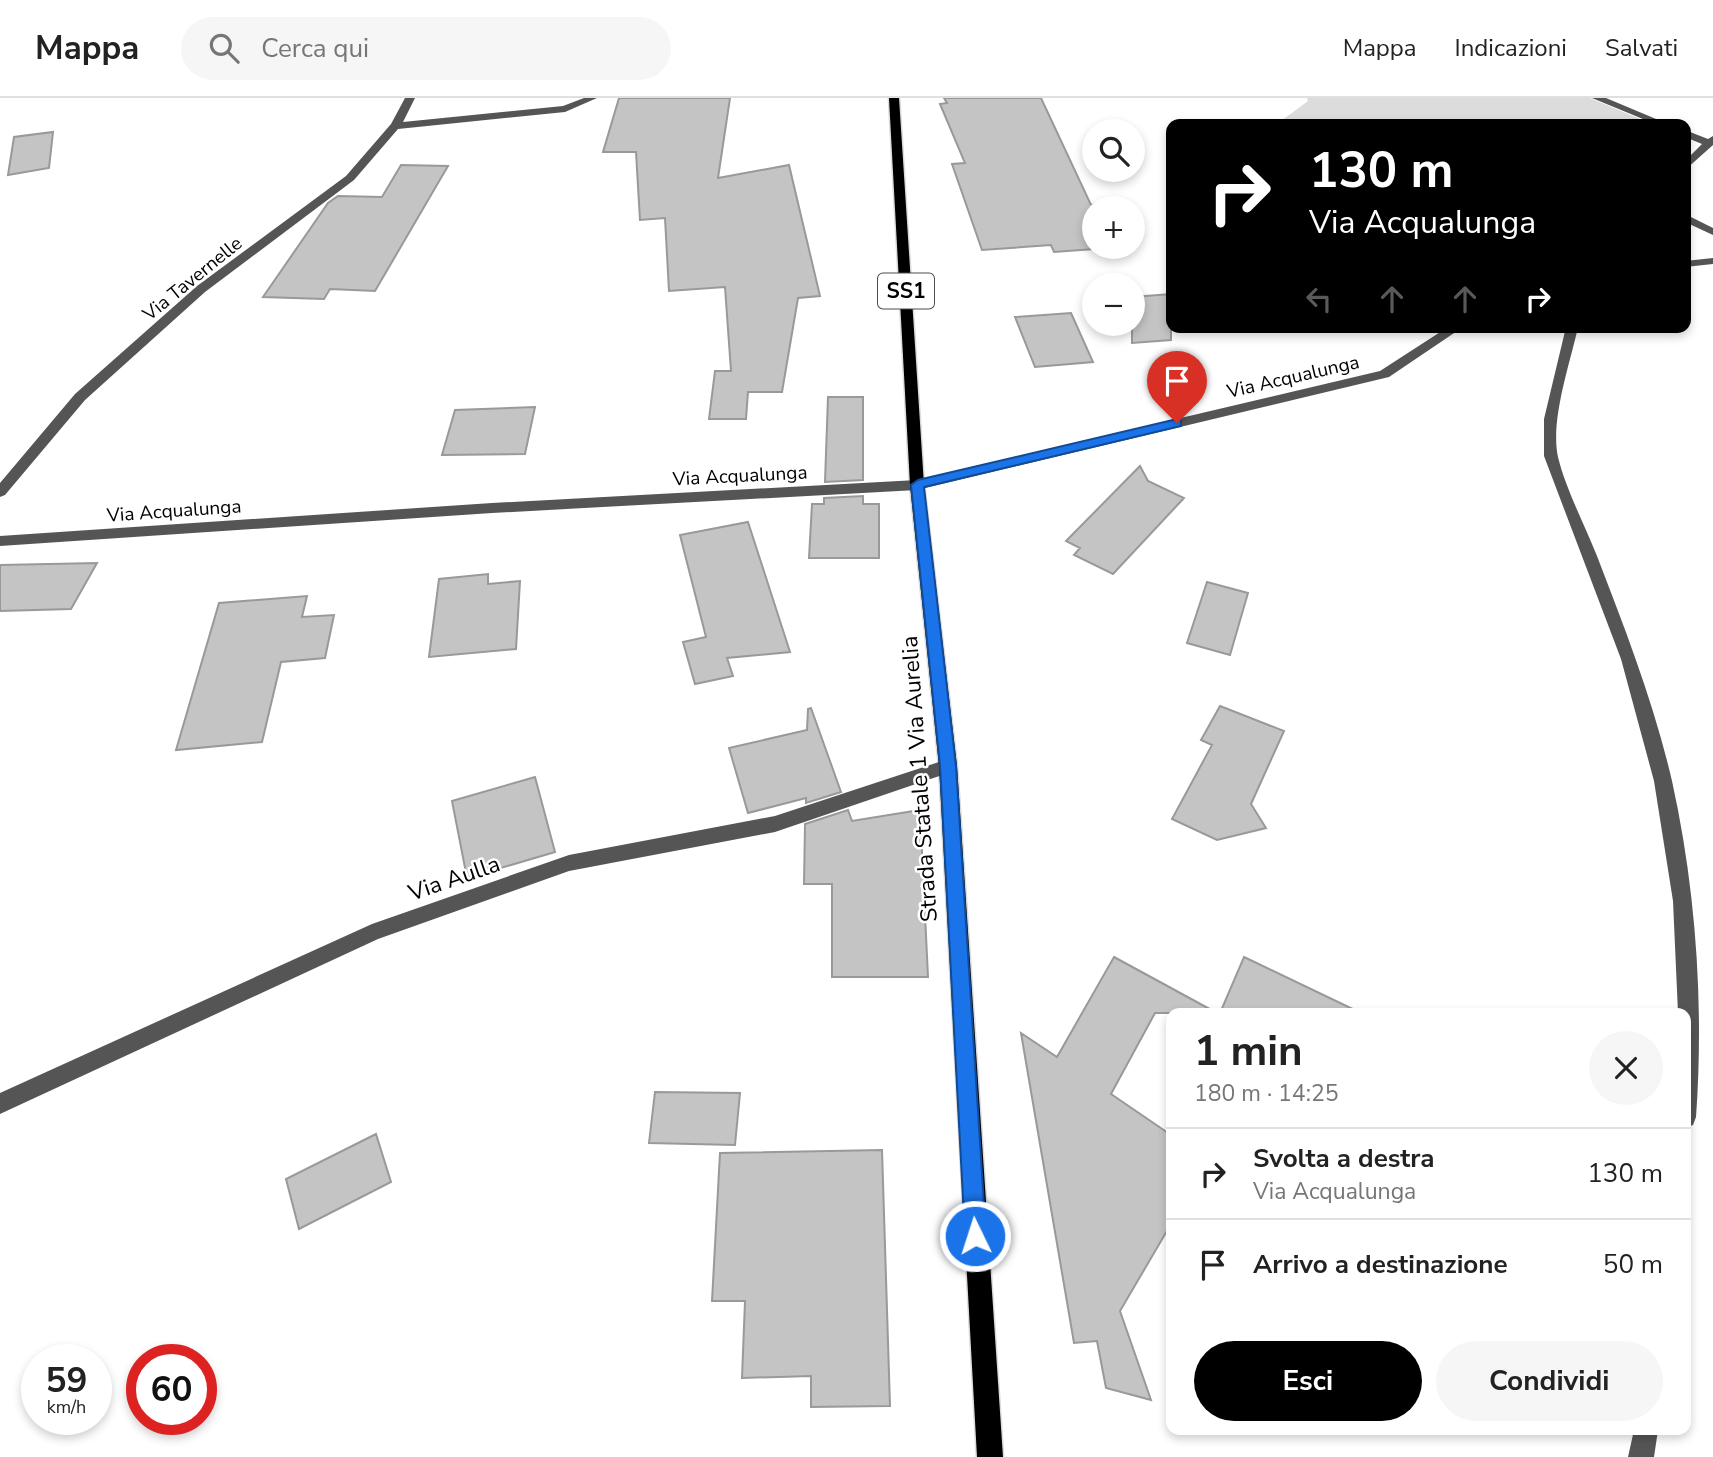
<!DOCTYPE html>
<html lang="it">
<meta charset="utf-8">
<style>
:root{--surface:#fff;--page:#f6f6f6;--text:#222;--muted:#767676;--line:#e0e0e0;--accent:#000}
body{margin:0;font-family:"Nunito Sans",sans-serif;background:var(--page);color:var(--text);height:100vh;display:flex;flex-direction:column;font-size:26px;white-space:nowrap}
*{box-sizing:border-box;margin:0}
p{font-size:23px;color:var(--muted)}
.icon{flex:none;width:38px;height:38px;fill:none;stroke:currentColor;stroke-width:2;stroke-linecap:round;stroke-linejoin:round}
.map{position:relative;flex:1;overflow:hidden}
.details{position:absolute;left:1166px;top:910px;width:525px;height:427px;display:flex;flex-direction:column;background:var(--surface);border-radius:14px;box-shadow:0 4px 10px #0003}
.details>*{flex:none}
.guide{position:absolute;left:1166px;top:21px;width:525px;height:214px;border-radius:14px;box-shadow:0 4px 10px #0003;background:#000;color:#fff;overflow:hidden}
.tools{position:absolute;left:1082px;top:21px;display:grid;gap:14px}
.tools a{display:grid;place-items:center;width:63px;height:63px;border-radius:50%;background:var(--surface);box-shadow:0 4px 10px #0003;font-size:35px}
.speed{position:absolute;left:21px;top:1246px;display:flex;gap:14px;font-size:35px;font-weight:700;text-align:center}
.speed>*{display:grid;place-content:center;width:91px;height:91px;border-radius:50%;background:var(--surface);box-shadow:0 4px 10px #0003;line-height:1}
.speed small{font-size:18px;font-weight:400}
.speed .limit{border:10px solid #d22;background:#fff;color:#111}
.pin{position:absolute;display:grid;place-items:center;width:60px;height:60px;color:#fff;margin:-72px -30px;border-radius:50% 50% 50% 0;rotate:-45deg;box-shadow:0 0 7px #0007}
.pin .icon{rotate:45deg}
.me{position:absolute;width:77px;margin:-38px;rotate:356deg;stroke-linejoin:round;filter:drop-shadow(0 0 5px #0008)}
.turn{display:flex;align-items:center;gap:24px;height:147px;padding:0 28px;font-size:32px}
.turn .icon{width:91px;height:91px;stroke-width:2.5}
.turn b{display:block;font-size:49px;line-height:60px}
.lanes{display:flex;align-items:center;height:66px;padding:0 28px;background:#0003;justify-content:center;gap:35px;direction:ltr}
.lanes .off{opacity:.35}
.round{display:grid;place-items:center;flex:none;width:74px;height:74px;border-radius:37px;background:var(--page)}
.headline{display:flex;align-items:center;justify-content:space-between;height:119px;padding:0 28px}
h1{font-size:42px;font-weight:700;line-height:52px}
.cta{display:flex;gap:14px;margin-top:auto;padding:14px 28px}
.cta a{flex:1;height:80px;border-radius:42px;background:var(--accent);color:#fff;font-size:28px;font-weight:700;line-height:80px;text-align:center}
.cta a+a{background:var(--page);color:var(--text)}
ul{padding:0;list-style:none}
li{display:flex;align-items:center;gap:21px;height:91px;padding:0 28px;border-top:2px solid var(--line)}
li div{flex:1}
li b{display:block;font-size:26px}
li em{font-style:normal}
header{display:flex;align-items:center;gap:42px;box-sizing:border-box;height:98px;padding:0 35px;background:var(--surface);border-bottom:2px solid var(--line)}
header strong{font-size:33px}
nav{display:flex;gap:38px;margin-inline-start:auto;font-size:24px}
.search{width:490px;height:63px;background:var(--page);display:flex;align-items:center;gap:18px;box-sizing:border-box;padding:0 24px;border-radius:38px;color:var(--muted);font-size:26px}
.map>svg:first-child{display:block}
.green{fill:#dcdcdc}
.building{fill:#c4c4c4;stroke:#999;stroke-width:2}
.lines{fill:none;stroke-linecap:round;stroke-linejoin:round}
.major-casing{stroke:#dbdbdb;stroke-width:3}
.minor{fill:#555;fill-rule:evenodd}
.major{fill:#000;fill-rule:evenodd}
.route{fill:#1a73e8;stroke:#114b97;stroke-width:2}
.labels{text-anchor:middle;stroke-width:5;stroke-linejoin:round;paint-order:stroke}
.far-street-label{font-size:19px;fill:#000;stroke:#fff}
.shield{fill:#fff;stroke:#4c4c4c;stroke-width:2}
.shield-label{font-size:21px;font-weight:bold;fill:#000}
.street-label{font-size:23px;fill:#000;stroke:#fff}
</style>
<header>
<strong>Mappa</strong>
<div class="search"><svg class="icon" aria-label="search" viewBox="0 0 24 24"><circle cx="10" cy="10" r="6"/><path d="M15 15l6 6"/></svg>Cerca qui</div>
<nav><a>Mappa</a><a>Indicazioni</a><a>Salvati</a></nav>
</header>
<div class="map">
<svg width="1713" height="1359" viewBox="0 0 1713 1359">
<rect width="100%" height="100%" fill="#fff"/>
<!-- green -->
<path class="green" d="M1307 0H1590L1652 26H1277L1308 3Z"/>
<!-- building -->
<path class="building" d="M619 0H730L718 80 789 67 820 198 798 200 782 294H748L746 321H709L715 273H731L725 189 669 193 665 120 640 122 636 54H603Z
M944 0H1041L1091 107 1100 106 1102 110H1094V149H1123L1054 154 1051 147 982 152 952 66 965 65 940 6 947 5Z
M53 34 49 70 8 77 14 39Z
M401 67 448 68 375 193 330 191 324 201 263 199 328 105 338 98 382 99Z
M1171 196V242L1132 245V199Z
M1071 215 1093 264 1035 269 1015 219Z
M828 299H863V382L825 384Z
M535 309 525 356 442 357 455 312Z
M1140 368 1148 383 1184 400 1113 476 1074 457 1080 450 1066 443Z
M863 398V406H879V460H809L812 406H824V400Z
M748 424 790 554 727 560 733 578 695 586 683 544 706 539 680 437Z
M97 465 71 511 0 513V467Z
M488 476V486L520 483 516 551 429 559 439 481Z
M1207 484 1248 495 1230 557 1187 545Z
M307 498 302 519 334 517 325 560 281 564 262 644 176 652 219 505Z
M1220 608 1284 633 1251 706 1266 730 1217 742 1172 721 1212 647 1201 642Z
M811 610 841 694 806 705V700L748 715 729 650 807 632 808 611Z
M535 679 555 754 467 780 452 703Z
M848 712 852 723 920 712 928 879H832V786H804L805 726Z
M1114 859 1217 915H1155L1111 996 1171 1037V1126L1120 1213 1151 1302 1106 1290 1097 1243 1074 1245 1021 935 1057 959Z
M1244 859 1361 915H1220Z
M655 994 740 995 735 1047 649 1045Z
M376 1036 391 1084 299 1131 286 1081Z
M882 1052 890 1308 811 1309V1278L742 1280 745 1203H712L720 1055Z"/>
<g class="lines">
<defs>
<path id="major" d="M889 0H899L924 387 957 668 1003 1359H977L939 668 910 387Z"/>
</defs>
<!-- major casing -->
<use href="#major" class="major-casing"/>
<!-- minor -->
<path class="minor" d="M405 0H415L403 24 563 8 584 0H597L565 14 398 31 354 82 205 194 85 302 5 397 0 399V385L75 296 197 188 346 78 391 26Z
M1592 0H1606L1668 26H1655Z
M1685 32 1708 41 1713 38V47L1685 72V63L1702 46 1685 39Z
M1685 116 1713 130V137L1685 124Z
M1713 160V166L1685 169V163Z
M1448 229H1463L1389 279 917 392 492 415 0 448V438L492 405 917 382 1380 273Z
M1566 229H1578C1570 266 1550 322 1558 359 1565 389 1585 428 1597 458 1625 531 1654 605 1672 683 1696 792 1704 907 1696 1019L1693 1027 1685 1030V915H1678L1673 803 1654 683 1621 561 1544 358V321Z
M948 661 954 663 957 668 954 673 775 734 569 773 378 841 0 1016V995L372 826 569 757 775 718Z
M1634 1332H1658L1654 1359H1628Z"/>
<!-- major -->
<use href="#major" class="major"/>
</g>
<!-- route -->
<path class="route" d="M1177 321 1181 322V328L924 389 956 668 986 1138 983 1145 975 1148 968 1145 965 1138 940 668 911 387 918 382Z"/>
<g class="labels">
<!-- far-street labels -->
<g class="far-street-label">
<text transform="translate(192 180) rotate(-39)" y="7">Via Tavernelle</text>
<text transform="translate(1293 278) rotate(-13)" y="7">Via Acqualunga</text>
<text transform="translate(740 377) rotate(-3)" y="7">Via Acqualunga</text>
<text transform="translate(174 412) rotate(-4)" y="7">Via Acqualunga</text>
</g>
<!-- shield labels -->
<rect class="shield" x="878" y="175.5" width="56" height="35" rx="5"/>
<g class="shield-label">
<text x="906" y="200">SS1</text>
</g>
<!-- street labels -->
<g class="street-label">
<text transform="translate(919 681) rotate(-94)" y="8">Strada Statale 1 Via Aurelia</text>
<text transform="translate(454 780) rotate(-19)" y="8">Via Aulla</text>
</g>
</g>
</svg>
<div class="tools">
<a><svg class="icon" aria-label="search" viewBox="0 0 24 24"><circle cx="10" cy="10" r="6"/><path d="M15 15l6 6"/></svg></a>
<a>+</a>
<a>−</a>
</div>
<div class="speed"><div>59<small>km/h</small></div><div class="limit">60</div></div>
<div class="pin" style="left:1177px;top:325px;background:#d93025"><svg class="icon" aria-label="arrive" viewBox="0 0 24 24"><path d="M6 21V4h12l-3 4 3 4H6"/></svg></div>
<svg class="me" style="left:975px;top:1138px" viewBox="-20 -20 40 40"><circle r="17" fill="#1a73e8" stroke="#fff" stroke-width="3"/><path d="M0-11L8 9 0 5-8 9z" fill="#fff"/></svg>
<div class="guide">
<div class="turn"><svg class="icon" aria-label="right" viewBox="0 0 24 24"><path d="M7 20v-9h11M14 6l5 5-5 5"/></svg><div><b>130 m</b>Via Acqualunga</div></div>
<div class="lanes"><svg class="icon off" aria-label="left" viewBox="0 0 24 24"><path d="M17 20v-9H6M10 6l-5 5 5 5"/></svg><svg class="icon off" aria-label="ahead" viewBox="0 0 24 24"><path d="M12 20V5M6 11l6-6 6 6"/></svg><svg class="icon off" aria-label="ahead" viewBox="0 0 24 24"><path d="M12 20V5M6 11l6-6 6 6"/></svg><svg class="icon" aria-label="right" viewBox="0 0 24 24"><path d="M7 20v-9h11M14 6l5 5-5 5"/></svg></div>
</div>
<section class="details">
<div class="headline"><div><h1>1 min</h1><p>180 m · 14:25</p></div><a class="round"><svg class="icon" aria-label="close" viewBox="0 0 24 24"><path d="M6 6l12 12M18 6L6 18"/></svg></a></div>
<ul>
<li><svg class="icon" aria-label="right" viewBox="0 0 24 24"><path d="M7 20v-9h11M14 6l5 5-5 5"/></svg><div><b>Svolta a destra</b><p>Via Acqualunga</p></div><em>130 m</em></li>
<li><svg class="icon" aria-label="arrive" viewBox="0 0 24 24"><path d="M6 21V4h12l-3 4 3 4H6"/></svg><div><b>Arrivo a destinazione</b></div><em>50 m</em></li>
</ul>
<div class="cta"><a>Esci</a><a>Condividi</a></div>
</section>
</div>
